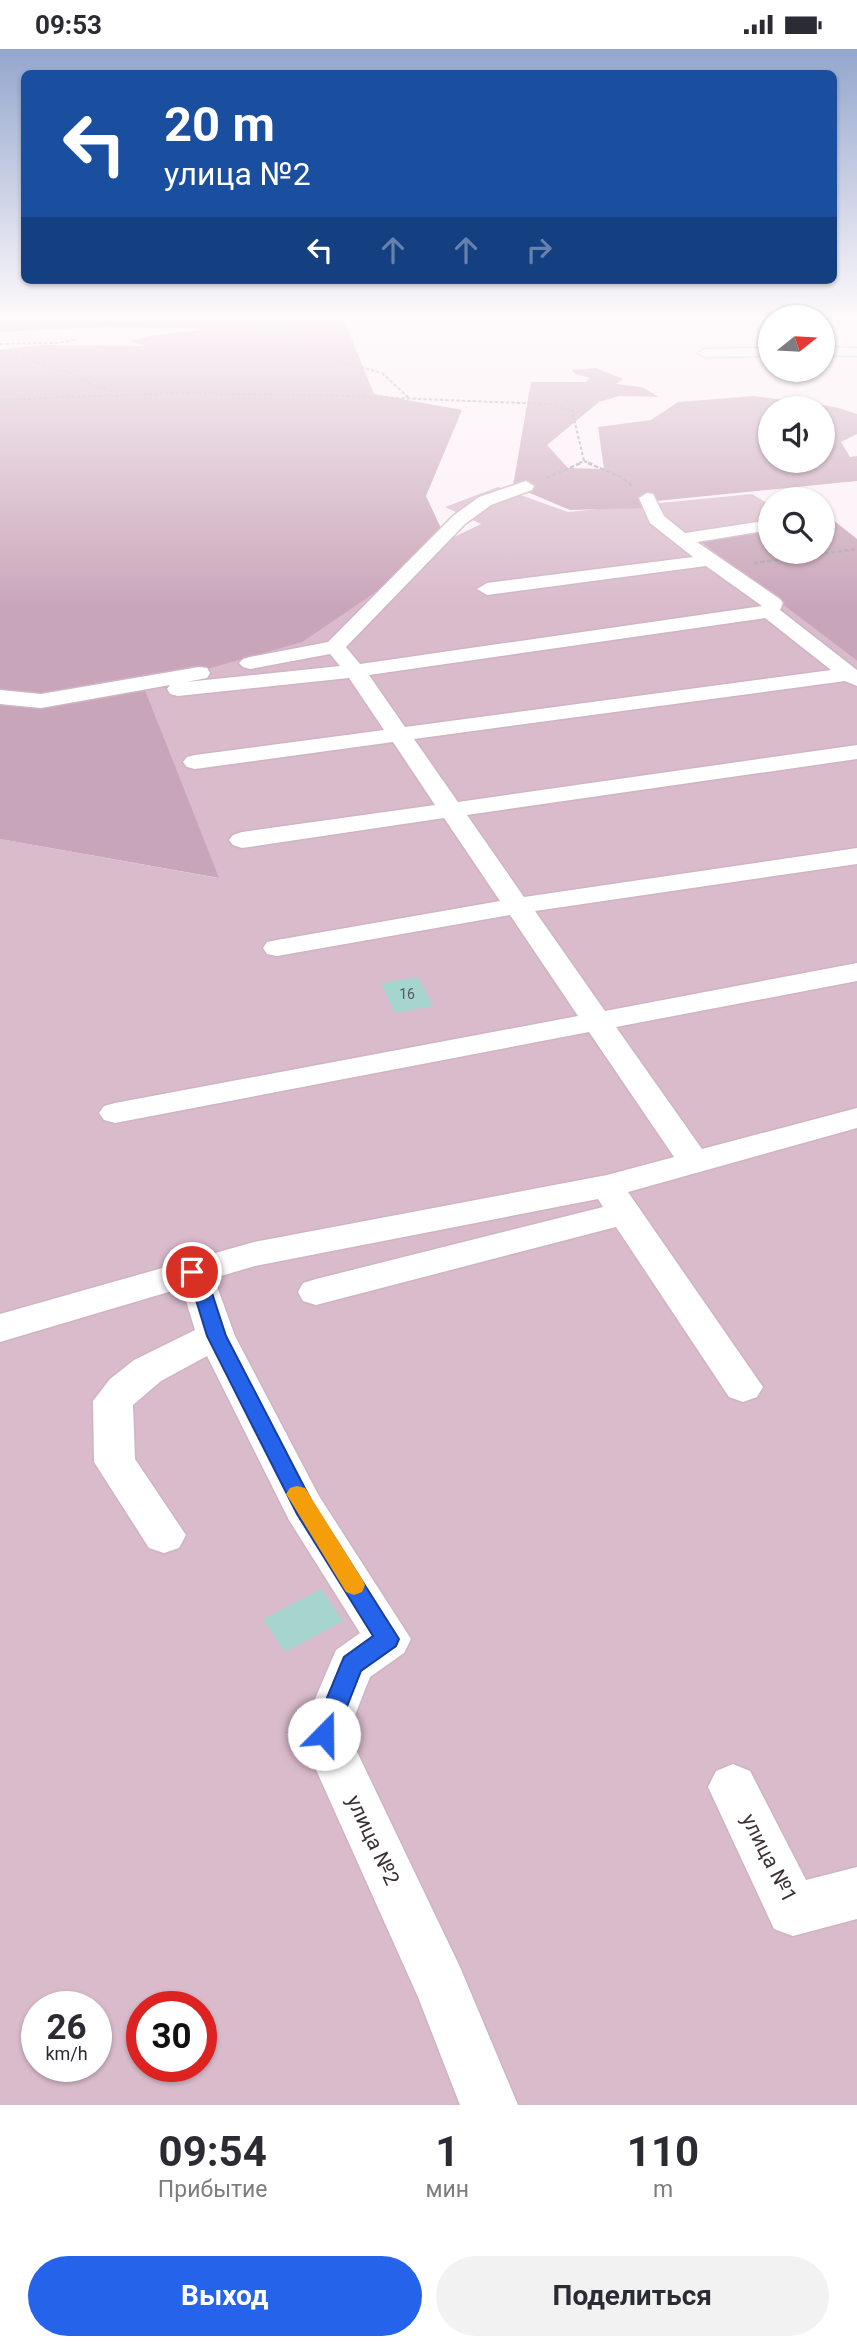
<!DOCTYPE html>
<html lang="ru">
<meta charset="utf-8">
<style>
:root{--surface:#fff;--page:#f2f2f3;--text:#2b2b33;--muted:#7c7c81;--accent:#2563eb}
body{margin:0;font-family:Roboto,sans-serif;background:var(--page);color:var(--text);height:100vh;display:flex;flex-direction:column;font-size:26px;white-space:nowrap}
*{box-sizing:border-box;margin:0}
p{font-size:23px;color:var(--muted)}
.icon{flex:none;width:38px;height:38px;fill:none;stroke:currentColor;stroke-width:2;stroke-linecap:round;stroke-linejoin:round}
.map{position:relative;height:2056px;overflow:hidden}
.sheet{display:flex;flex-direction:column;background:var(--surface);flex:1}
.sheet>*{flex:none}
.banner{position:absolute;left:21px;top:21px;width:816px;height:214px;border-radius:10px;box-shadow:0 2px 5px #0004;background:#1a4fa0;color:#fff;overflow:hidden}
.needle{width:46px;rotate:72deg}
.tools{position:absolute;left:758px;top:256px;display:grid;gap:14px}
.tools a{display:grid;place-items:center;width:77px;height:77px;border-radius:50%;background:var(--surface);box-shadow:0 2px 5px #0004;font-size:35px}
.speed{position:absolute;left:21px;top:1942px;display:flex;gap:14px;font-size:35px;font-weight:700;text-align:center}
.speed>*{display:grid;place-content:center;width:91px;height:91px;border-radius:50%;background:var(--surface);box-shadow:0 2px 5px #0004;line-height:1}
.speed small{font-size:18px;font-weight:400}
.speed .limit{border:10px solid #d22;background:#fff;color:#111}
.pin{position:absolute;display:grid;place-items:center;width:60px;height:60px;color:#fff;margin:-30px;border:4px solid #fff;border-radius:50%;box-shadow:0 2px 7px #0007}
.me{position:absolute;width:77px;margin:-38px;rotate:22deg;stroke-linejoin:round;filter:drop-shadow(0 0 5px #0008)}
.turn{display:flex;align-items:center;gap:24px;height:147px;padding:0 28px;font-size:32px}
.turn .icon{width:91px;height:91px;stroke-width:2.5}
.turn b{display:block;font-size:49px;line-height:60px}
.lanes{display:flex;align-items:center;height:66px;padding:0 28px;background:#0003;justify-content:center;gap:35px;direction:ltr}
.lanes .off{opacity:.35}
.eta{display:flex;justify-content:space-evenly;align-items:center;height:119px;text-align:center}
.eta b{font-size:42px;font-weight:700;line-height:49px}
.primary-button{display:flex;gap:14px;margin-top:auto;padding:14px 28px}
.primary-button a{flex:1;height:80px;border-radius:42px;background:var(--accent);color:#fff;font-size:28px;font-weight:700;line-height:80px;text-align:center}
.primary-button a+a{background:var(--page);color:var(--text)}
.status{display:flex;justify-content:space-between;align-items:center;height:49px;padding:0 35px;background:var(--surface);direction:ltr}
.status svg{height:19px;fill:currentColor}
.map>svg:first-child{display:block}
.green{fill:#d9bbcc;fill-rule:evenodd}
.forest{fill:#c9a5b9;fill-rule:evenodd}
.building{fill:#a6d5cd}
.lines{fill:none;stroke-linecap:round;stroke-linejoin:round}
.minor-casing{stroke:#cfb4c3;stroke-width:3}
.path-far1{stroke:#ada3a9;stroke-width:2;stroke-dasharray:3.5 2;stroke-linecap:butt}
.path{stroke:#ada3a9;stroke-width:2.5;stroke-dasharray:4.5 2;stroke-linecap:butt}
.minor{fill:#fff;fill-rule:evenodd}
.route{fill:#2563eb;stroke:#184099;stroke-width:2}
.slow{fill:#f59e0b}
.labels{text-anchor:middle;stroke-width:5;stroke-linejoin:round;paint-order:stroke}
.number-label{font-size:14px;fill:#55595c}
.near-street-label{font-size:21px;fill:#3a3036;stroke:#fff}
</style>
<div class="status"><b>09:53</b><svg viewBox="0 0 49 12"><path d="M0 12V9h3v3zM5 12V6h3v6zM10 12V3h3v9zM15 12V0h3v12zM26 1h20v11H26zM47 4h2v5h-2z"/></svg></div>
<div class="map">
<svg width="857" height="2056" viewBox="0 0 857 2056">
<rect width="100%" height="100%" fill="#fcf1f7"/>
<!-- green -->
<path class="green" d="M498 438 568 463 752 445 770 456V478L697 489 857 612V2056H0V790L218 829 144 638 481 475 445 458ZM37 1958H96V2018H37ZM142 1958H201V2018H142Z"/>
<!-- forest -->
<path class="forest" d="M0 271H344L374 345 462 361 426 447 446 490 407 522 302 593 144 638 219 829 0 790V301L41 296 148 297 129 292 153 286 203 281 196 279 107 278 0 283Z
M596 319 623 330 616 335 642 338 659 348 619 347 599 353 547 396 568 419 604 420 598 378 651 371 678 353 754 347 835 358 857 365V385L841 393 850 408 857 407V432L656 452 647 459 570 461 513 437 531 333H585L590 329 575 325 572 321ZM770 359H822V411H770Z
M832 470 857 490V612L696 489 770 478V502H822L823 471Z"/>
<!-- building -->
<path class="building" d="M418 928 433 957 395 964 381 934Z
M321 1540 343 1572 285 1603 263 1570Z"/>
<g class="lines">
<defs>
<path id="minor" d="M822 298 857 299V307L822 306Z
M770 299V307L705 308 698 304 705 300Z
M526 432 534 437 532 441 491 456 465 475 346 598 360 615 762 557 706 517 487 546 477 540 487 534 693 508 650 474 639 449 647 444 653 445 664 467 685 484 770 471V481L697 493 780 550 783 554 780 561 857 621V637L845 632 414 690 458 753 857 696V710L467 766 524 848 857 799V815L535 862 605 962 857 914V932L616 978 702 1100 857 1059V1079L628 1143 763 1338 757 1348 743 1353 729 1348 616 1178 316 1256 303 1252 298 1243 303 1234 316 1230 603 1158 598 1150 255 1217 214 1229 235 1287 319 1447 411 1590 404 1604 370 1628 348 1684 460 1918 518 2056H460L418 1948 300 1685 336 1601 360 1584 289 1471 207 1307 161 1332 133 1356 135 1410 186 1486 179 1499 164 1504 149 1499 94 1413 93 1352 110 1330 134 1311 195 1281 182 1239 0 1293V1265L254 1193 607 1126 674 1108 589 983 115 1074 104 1071 99 1064 104 1057 115 1054 578 967 510 866 277 907 267 905 263 899 267 893 277 891 500 852 444 769 242 799 233 796 229 791 233 786 242 783 435 756 393 693 195 720 187 718 183 713 187 708 195 706 384 681 349 629 178 647 170 645 167 640 170 636 41 659 0 655V641L41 645 199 618 207 619 210 624 207 629 186 633 340 617 330 605 250 620 243 618 239 614 243 610 250 608 328 593 453 467 479 448ZM765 569 831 621 405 678 369 626Z
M733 1715 750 1722 806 1831 857 1818V1870L793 1887 774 1880 708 1738 716 1722Z"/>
</defs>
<!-- minor casing -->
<use href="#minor" class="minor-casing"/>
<!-- path-far1 -->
<path class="path-far1" d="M263 271 311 305 382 324 410 350
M0 295 59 294 77 290
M0 302 70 324 92 336 119 344
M0 351 172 344 319 346 546 355 572 361 584 412 577 415
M584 412 592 415"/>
<!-- path -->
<path class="path" d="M588 414 621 428 632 437
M546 429 581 414
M754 514 857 500"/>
<!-- minor -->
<use href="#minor" class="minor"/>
</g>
<!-- sky -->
<linearGradient id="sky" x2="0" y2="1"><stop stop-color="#93a6cd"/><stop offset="0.48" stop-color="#fef9fb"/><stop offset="1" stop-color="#fef9fb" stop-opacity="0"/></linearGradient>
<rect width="857" height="559" fill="url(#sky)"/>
<!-- route -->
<path class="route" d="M192 1217 199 1219 210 1238 226 1287 312 1453 399 1590 396 1597 361 1622 333 1693 324 1697 316 1693 312 1685 341 1615 344 1608 373 1587 297 1465 207 1287 192 1238 183 1223 186 1219Z"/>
<!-- slow -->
<path class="slow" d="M297 1437 305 1439 362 1530 365 1536 362 1543 354 1546 346 1543 290 1451 286 1445 290 1439Z"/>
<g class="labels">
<!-- number labels -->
<g class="number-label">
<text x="407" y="950">16</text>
</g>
<!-- near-street labels -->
<g class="near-street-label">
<text transform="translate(373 1791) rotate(65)" y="7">улица №2</text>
<text transform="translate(769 1809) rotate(63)" y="7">улица №1</text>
</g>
</g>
</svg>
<div class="tools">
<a><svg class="needle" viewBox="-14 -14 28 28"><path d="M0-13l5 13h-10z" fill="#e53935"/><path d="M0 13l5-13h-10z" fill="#7c7c81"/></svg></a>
<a><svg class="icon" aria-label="sound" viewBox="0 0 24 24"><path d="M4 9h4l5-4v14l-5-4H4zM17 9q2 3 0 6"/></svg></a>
<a><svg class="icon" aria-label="search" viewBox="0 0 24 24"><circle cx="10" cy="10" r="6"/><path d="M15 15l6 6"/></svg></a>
</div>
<div class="speed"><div>26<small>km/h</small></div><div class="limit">30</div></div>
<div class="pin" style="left:192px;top:1223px;background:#d93025"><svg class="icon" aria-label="arrive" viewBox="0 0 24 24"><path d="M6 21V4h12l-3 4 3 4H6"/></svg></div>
<svg class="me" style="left:324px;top:1685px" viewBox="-20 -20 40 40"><circle r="19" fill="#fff"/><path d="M0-13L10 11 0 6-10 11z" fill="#2563eb"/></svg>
<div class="banner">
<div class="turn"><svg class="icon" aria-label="left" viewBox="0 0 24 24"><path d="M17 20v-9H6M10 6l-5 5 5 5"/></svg><div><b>20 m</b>улица №2</div></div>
<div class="lanes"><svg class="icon" aria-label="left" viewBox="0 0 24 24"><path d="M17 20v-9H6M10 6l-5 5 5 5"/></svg><svg class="icon off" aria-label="ahead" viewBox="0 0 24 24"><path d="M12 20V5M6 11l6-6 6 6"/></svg><svg class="icon off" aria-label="ahead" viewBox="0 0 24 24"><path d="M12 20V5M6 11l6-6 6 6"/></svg><svg class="icon off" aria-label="right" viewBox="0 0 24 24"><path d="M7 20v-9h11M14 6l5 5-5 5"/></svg></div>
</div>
</div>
<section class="sheet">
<div class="eta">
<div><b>09:54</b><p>Прибытие</p></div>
<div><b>1</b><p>мин</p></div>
<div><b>110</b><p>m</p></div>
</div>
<div class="primary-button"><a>Выход</a><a>Поделиться</a></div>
</section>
